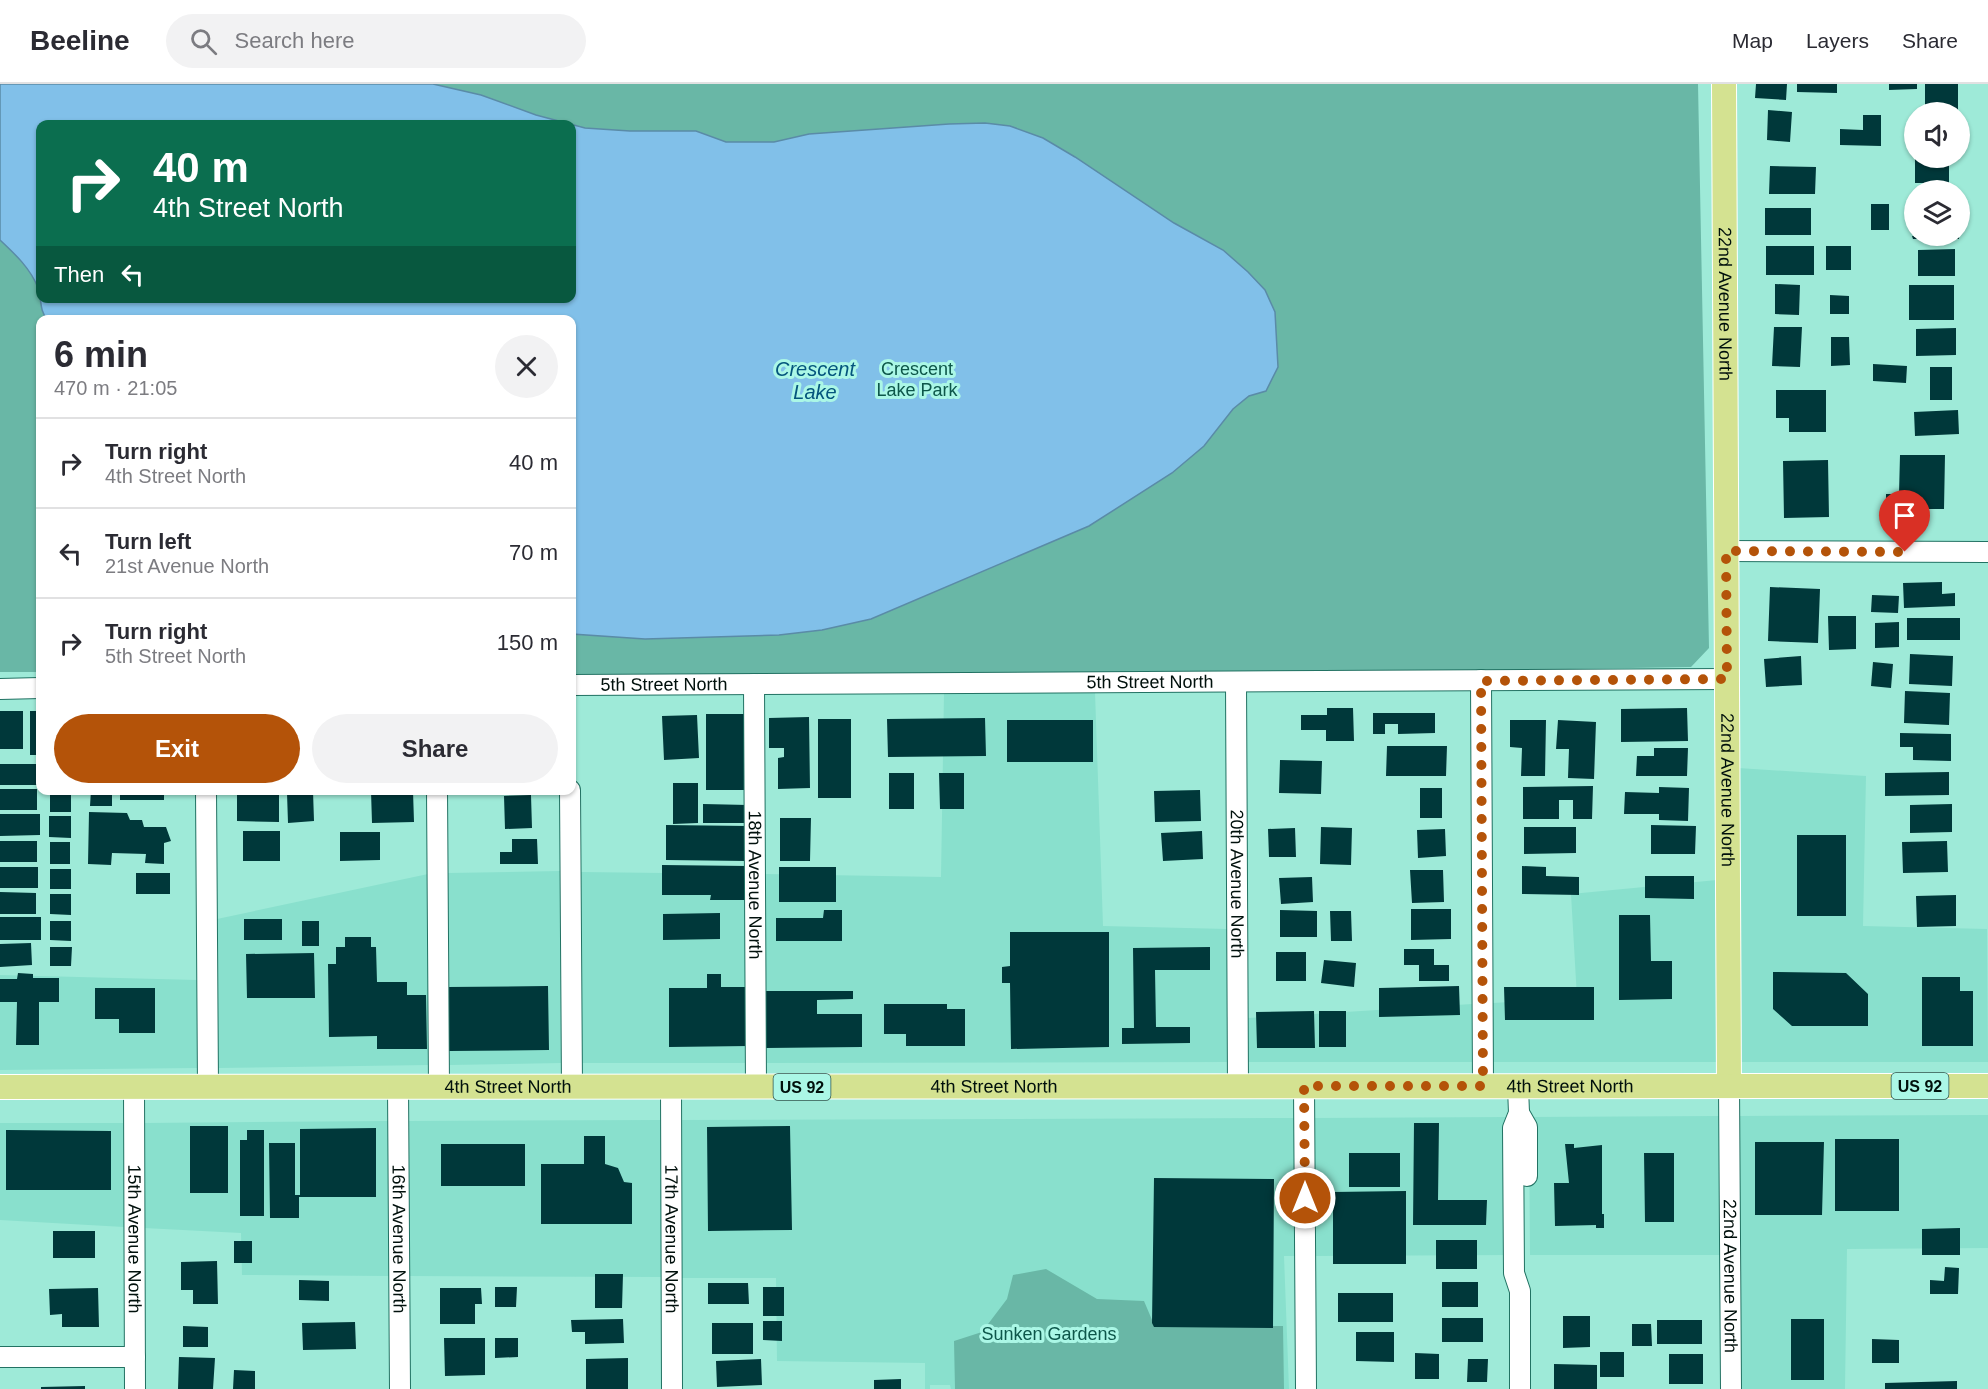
<!DOCTYPE html>
<meta charset="utf-8">
<style>
:root{--surface:#fff;--page:#f2f2f3;--text:#2b2b33;--muted:#7c7c81;--line:#e1e1e2;--accent:#b45309}
body{margin:0;font-family:Arial,sans-serif;background:var(--page);color:var(--text);height:100vh;display:flex;flex-direction:column;font-size:22px;white-space:nowrap}
*{box-sizing:border-box;margin:0}
p{font-size:20px;color:var(--muted)}
.icon{flex:none;width:33px;height:33px;fill:none;stroke:currentColor;stroke-width:2;stroke-linecap:round;stroke-linejoin:round}
.map{position:relative;flex:1;overflow:hidden}
.panel{position:absolute;left:36px;top:231px;width:540px;height:480px;display:flex;flex-direction:column;background:var(--surface);border-radius:12px;box-shadow:0 2px 4px #0004}
.panel>*{flex:none}
.hud{position:absolute;left:36px;top:36px;width:540px;height:183px;border-radius:12px;box-shadow:0 2px 4px #0004;background:#0b6e4f;color:#fff;overflow:hidden}
.buttons{position:absolute;left:1904px;top:18px;display:grid;gap:12px}
.buttons a{display:grid;place-items:center;width:66px;height:66px;border-radius:50%;background:var(--surface);box-shadow:0 2px 4px #0004;font-size:30px}
.pin{position:absolute;display:grid;place-items:center;width:51px;height:51px;color:#fff;margin:-62px -26px;border-radius:50% 50% 50% 0;rotate:-45deg;box-shadow:0 0 6px #0007}
.pin .icon{rotate:45deg}
.me{position:absolute;width:66px;margin:-33px;rotate:0deg;stroke-linejoin:round;filter:drop-shadow(0 0 4px #0008)}
.turn{display:flex;align-items:center;gap:21px;height:126px;padding:0 18px;font-size:27px}
.turn .icon{width:78px;height:78px;stroke-width:2.5}
.turn b{display:block;font-size:42px;line-height:51px}
.then{display:flex;align-items:center;height:57px;padding:0 18px;background:#0003;gap:12px;font-size:22px}
.round{display:grid;place-items:center;flex:none;width:63px;height:63px;border-radius:32px;background:var(--page)}
.overview{display:flex;align-items:center;justify-content:space-between;height:102px;padding:0 18px}
h1{font-size:36px;font-weight:700;line-height:45px}
.cta{display:flex;gap:12px;margin-top:auto;padding:12px 18px}
.cta a{flex:1;height:69px;border-radius:36px;background:var(--accent);color:#fff;font-size:24px;font-weight:700;line-height:69px;text-align:center}
.cta a+a{background:var(--page);color:var(--text)}
ul{padding:0;list-style:none}
li{display:flex;align-items:center;gap:18px;height:90px;padding:0 18px;border-top:2px solid var(--line)}
li div{flex:1}
li b{display:block;font-size:22px}
li em{font-style:normal}
header{display:flex;align-items:center;gap:36px;box-sizing:border-box;height:84px;padding:0 30px;background:var(--surface);border-bottom:2px solid var(--line)}
header strong{font-size:28px}
nav{display:flex;gap:33px;margin-inline-start:auto;font-size:21px}
.search{width:420px;height:54px;background:var(--page);display:flex;align-items:center;gap:15px;box-sizing:border-box;padding:0 21px;border-radius:33px;color:var(--muted);font-size:22px}
.map>svg:first-child{display:block}
.built{fill:#89e0cd}
.green{fill:#69b7a6;fill-rule:evenodd}
.water{fill:#81c0e9;stroke:#5a8ba7;stroke-width:1.5;fill-rule:evenodd}
.building{fill:#00383a}
.lines{fill:none;stroke-linecap:round;stroke-linejoin:round}
.minor-casing{stroke:#227263;stroke-width:22}
.major-casing{stroke:#fff;stroke-width:26}
.minor{stroke:#fff;stroke-width:20}
.major{stroke:#d4e291;stroke-width:24}
.route{stroke:#b45309;stroke-width:10;stroke-dasharray:0 18}
.labels{text-anchor:middle;stroke-width:6;stroke-linejoin:round;paint-order:stroke}
.shield{fill:#abf7e6;stroke:#33554d;stroke-width:1.5}
.shield-label{font-size:16px;font-weight:bold;fill:#00100c}
.street-label{font-size:18px;fill:#00100c;stroke:#abf7e6}
.park-label{font-size:18px;fill:#0d564a;stroke:#abf7e6}
.water-label{font-size:20px;font-style:italic;fill:#04557d;stroke:#abf7e6}
</style>
<header>
<strong>Beeline</strong>
<div class="search"><svg class="icon" aria-label="search" viewBox="0 0 24 24"><circle cx="10" cy="10" r="6"/><path d="M15 15l6 6"/></svg>Search here</div>
<nav><a>Map</a><a>Layers</a><a>Share</a></nav>
</header>
<div class="map">
<svg width="1988" height="1305" viewBox="0 0 1988 1305">
<rect width="100%" height="100%" fill="#9eead8"/>
<!-- built -->
<path class="built" d="M1095 608 1103 842 1227 845 1228 978 767 979 765 790 941 793 944 609Z
M1738 684 1866 692 1863 842 1987 845 1988 978H1740Z
M560 787 561 979 449 981 448 789Z
M581 788 745 790 746 979H582Z
M428 790 429 981 218 984 217 835Z
M1717 796 1719 978H1493V919L1577 914 1571 810Z
M0 891 197 896V984L0 986Z
M1472 920 1473 978H1248V934Z
M1988 1031V1164L1847 1165 1845 1305H1741L1740 1032Z
M1719 1032 1720 1171H1530L1529 1033Z
M1509 1033V1171L1315 1172 1314 1034Z
M1294 1034 1295 1172H1284L1289 1305H951L950 1301H930V1305H925V1279L777 1277 776 1194H682L681 1036Z
M661 1036V1193L409 1192 408 1037Z
M388 1037 389 1192 242 1191 241 1149 144 1144V1039Z
M0 1039H123L124 1143 0 1136Z"/>
<!-- green -->
<path class="green" d="M0 0H1698L1709 564 1691 583 1250 590 572 592V236H40V588H0ZM40 40H572V214H40Z
M1046 1185 1097 1215 1144 1217 1155 1243 1283 1242 1284 1305H955L954 1257 982 1248 1007 1215 1013 1191Z"/>
<!-- water -->
<path class="water" d="M0 0H433L481 11 536 31 585 44 630 47H696L726 58H774L809 50 949 40 985 39 1010 42 1043 54 1075 73 1174 139 1223 166 1248 188 1265 206 1275 228 1278 283 1266 307 1249 312 1233 325 1204 362 1172 389 1089 442 871 535 822 546 779 551 645 555 572 550V236L47 235C39 226 42 215 38 204 31 185 15 170 0 156ZM40 40H572V214H40Z"/>
<!-- building -->
<path class="building" d="M1756 0H1787L1786 16 1755 14Z
M1797 0H1837V9L1797 8Z
M1889 0H1917V5L1889 6Z
M1925 0H1958V26H1925Z
M1768 26 1792 28 1790 58 1767 56Z
M1863 31H1881V62L1840 61V45L1863 46Z
M1915 75H1949V99H1915Z
M1770 82 1816 83 1815 110H1769Z
M1871 120H1889V146H1871Z
M1765 124H1811V151H1765Z
M1912 152H1959V155H1913Z
M1766 162H1814V191H1766Z
M1826 162H1851V186H1826Z
M1955 165V192H1918V166Z
M1775 200 1800 201 1799 231 1775 230Z
M1909 201H1954V236H1909Z
M1830 211 1849 212V230H1830Z
M1774 243H1802L1800 283 1772 282Z
M1956 244V271L1916 272V245Z
M1831 253H1849L1850 281 1831 282Z
M1873 280 1907 282 1906 299 1873 297Z
M1930 283H1952V316H1930Z
M1776 306H1826V348H1789V334H1776Z
M1958 326 1959 350 1915 352 1914 328Z
M1900 371H1945L1944 425H1910V434H1886V410H1899Z
M1828 376 1829 433 1784 434 1783 377Z
M1942 498V510L1955 509V522L1904 524 1903 499Z
M1770 503 1820 505 1818 559 1768 557Z
M1872 511 1899 512 1898 529 1871 528Z
M1828 532H1856V565L1829 566Z
M1907 534H1960V556H1907Z
M1899 538V563L1875 564V539Z
M1910 570 1953 572 1952 602 1909 600Z
M1801 572 1802 601 1766 603 1764 575Z
M1873 578 1893 580 1891 604 1871 602Z
M1905 607 1950 609 1949 641 1904 639Z
M1327 624H1353L1354 657H1326V646H1301V631H1327Z
M1687 624 1688 657 1621 658V625Z
M0 627H23V665H0Z
M30 627H40V671H30Z
M1373 629H1435V649L1398 650V640H1385V650H1373Z
M706 630H745V706H706Z
M697 631 699 674 664 676 662 632Z
M809 633 810 704 778 705V674L784 673V664H769V634Z
M985 634 986 672 888 673 887 635Z
M818 635H851V714H818Z
M1007 636H1093V678H1007Z
M1510 636H1546L1545 692H1521L1522 664 1510 663Z
M1558 636 1596 638 1594 695 1568 694 1569 665H1556Z
M1900 649 1951 650V677L1913 676V663H1900Z
M1387 662H1447L1446 692H1386Z
M1654 664H1688L1687 692H1636L1637 672H1654Z
M1280 676 1322 677 1321 710 1279 709Z
M0 680H39V701H0Z
M1949 688V711L1885 712V689Z
M889 689H914V725H889Z
M939 689H964V725H940Z
M673 699H698V739L673 740Z
M1593 702 1592 735H1573V716H1559V735H1523V703Z
M1659 703 1689 704 1688 737 1659 736V730H1624L1625 708 1659 709Z
M1420 704H1442V734H1420Z
M0 705H37V726H0Z
M91 706H112V722H90Z
M120 706H164V716H120Z
M1200 706 1201 737 1155 738 1154 707Z
M50 707H71V728H50Z
M313 707 314 737 288 739 287 709Z
M371 707H413L414 738 372 739Z
M237 708 279 709V738L237 737Z
M531 711 532 744 505 745 504 712Z
M703 720 748 721V739H703Z
M1952 720V748L1910 749V721Z
M89 728 127 729 130 736H142L144 743H166L171 757 164 759V780L145 779 146 770 112 769 111 781 88 780Z
M0 730H40V751L0 752Z
M49 732H71V754L49 753Z
M780 734H811L810 777H780Z
M666 741 747 742 746 777 666 776Z
M1651 741 1696 742 1695 770H1651Z
M1321 743 1352 744 1351 781 1320 780Z
M1524 743H1576V769L1524 770Z
M1295 744 1296 773H1269L1268 745Z
M1445 745 1446 772 1418 774 1417 746Z
M243 747H280V777H243Z
M1202 747 1203 775 1163 777 1161 749Z
M340 748H380V776L340 777Z
M1797 751H1846V832H1797Z
M512 755H537L538 780H500V768H512Z
M0 757H37V778H0Z
M1947 757 1948 788 1903 789 1902 758Z
M50 758H70V780H50Z
M662 781 747 782V816H710L711 811H662Z
M1522 782 1546 783V792L1579 793V811L1522 810Z
M0 783H38V804H0Z
M779 783H836V818H779Z
M50 785H71V805H50Z
M1410 786H1443L1444 818 1412 819Z
M136 789H170V810H136Z
M1645 792H1694V815L1645 814Z
M1312 793 1313 818 1281 820 1279 794Z
M0 808 36 809V830H0Z
M50 810H71V831L50 830Z
M1956 811V842L1917 843 1916 812Z
M1411 825H1451V855L1411 856Z
M824 826H842V857H776V834H823Z
M1280 826 1317 827V853H1280Z
M1330 827H1351L1352 857H1331Z
M720 829V855L663 856V830Z
M1619 831H1650L1651 877H1672V915L1619 916Z
M0 833H41V856H0Z
M244 835H282V856H244Z
M50 837H71V857L50 856Z
M302 837H319V862H302Z
M1010 848H1109V963L1011 965 1010 899H1002V883L1010 882Z
M345 853H371V863H376L377 898H407V911H426L427 965H377V952L329 953 328 880H336V863H345Z
M31 859 32 881 0 883V860Z
M50 863H72L71 882H50Z
M1210 863V886H1155L1156 943H1190V959L1122 960V944H1134L1133 864Z
M1404 865H1434V881H1449V897H1419V881H1404Z
M1276 868H1306V897H1276Z
M314 869 315 914H247L246 870Z
M1324 876 1356 879 1354 903 1321 899Z
M1773 888 1846 889 1868 910V942H1792L1773 925Z
M18 889 33 890V894H59V918H39V961H16L17 918H0V895H17Z
M707 890H721V903H749V962L669 963V904H707Z
M1922 893H1960V907H1973V962H1922Z
M548 902 549 966 449 967 448 903Z
M1459 902 1460 931 1379 933V904Z
M1504 903H1594V936H1505Z
M95 904H155V949H119V935H95Z
M764 907H853V915L817 916V930H862V963L765 964Z
M884 920H947V925H965V962H906V950H884Z
M1314 927 1315 964H1257L1256 928Z
M1319 927H1346V963H1319Z
M1414 1039H1439L1438 1116H1487L1486 1141H1413Z
M190 1042H228V1109H190Z
M790 1042 792 1146 708 1147 707 1043Z
M376 1044V1113H299V1134H270L269 1059H295V1111H300V1045Z
M6 1046 111 1047V1106H6Z
M247 1046H264V1132H240V1056H247Z
M584 1052H605V1080L618 1084 624 1098 632 1099V1140H541V1080H584Z
M1835 1055H1899V1127H1835Z
M1755 1058H1824L1822 1131H1755Z
M441 1060H525V1102H441Z
M1565 1060H1574V1064L1602 1061V1130H1604V1144H1596V1141L1555 1142 1554 1099H1569Z
M1349 1069H1400V1103H1349Z
M1644 1069H1674V1138H1645Z
M1154 1094 1274 1095 1273 1244 1154 1243 1152 1239Z
M1406 1107V1180H1333V1108Z
M1960 1144V1171H1922V1145Z
M53 1147H95V1174H53Z
M1436 1156H1477V1185H1436Z
M234 1157H252V1179H234Z
M217 1177 218 1220H193V1206H181V1178Z
M1945 1183 1959 1184 1958 1210H1930V1196L1944 1197Z
M595 1190H623L622 1224H595Z
M299 1196 329 1197V1217L299 1216Z
M1442 1198H1478V1223H1442Z
M708 1199H748L749 1220H708Z
M495 1203H517L516 1223H495Z
M763 1203H784V1232H763Z
M98 1204 99 1243H62V1230L50 1231 49 1205Z
M440 1204H481L482 1220H475V1240H440Z
M1338 1209H1393V1238H1338Z
M1563 1232H1590V1263L1563 1264Z
M1442 1234H1483V1258H1442Z
M623 1235 624 1259 585 1260V1248H572L571 1236Z
M1791 1235H1824V1296H1791Z
M1657 1236H1702V1260H1657Z
M763 1237H782V1257L763 1256Z
M355 1238 356 1265 303 1266 302 1239Z
M712 1239H753V1270H712Z
M1632 1240H1651L1652 1262H1632Z
M183 1242 208 1243V1263H183Z
M1356 1248H1394V1278L1356 1277Z
M444 1254H485V1291L445 1292Z
M495 1254H518V1273L495 1274Z
M1872 1255 1899 1256V1279H1872Z
M1600 1268H1624V1293H1600Z
M1415 1269 1439 1270V1295H1415Z
M1669 1270H1703V1300H1669Z
M179 1273 215 1274 213 1305H178Z
M628 1274V1305H586V1275Z
M761 1275 762 1301 717 1303 716 1277Z
M1468 1275H1488L1487 1298H1467Z
M1554 1280 1597 1281V1305H1554Z
M234 1286 255 1287V1305H233Z
M901 1295V1305H874V1296Z
M1957 1297V1305H1885V1299Z
M85 1302V1305H41V1303Z"/>
<g class="lines">
<defs>
<g id="minor">
<path d="M1726 467 1988 468"/>
<path d="M1481 596 1483 1002"/>
<path id="s1" d="M1236 598 1238 1003"/>
<path id="s2" d="M754 600 756 1003"/>
<path id="s3" d="M572 601 1727 595"/>
<path d="M0 605 40 604"/>
<path d="M206 706 208 1003"/>
<path d="M437 706 439 1003"/>
<path d="M570 706 572 1003"/>
<path id="s4" d="M1729 1002 1731 1305"/>
<path id="s5" d="M134 1003 135 1305"/>
<path id="s6" d="M398 1003 400 1305"/>
<path id="s7" d="M671 1003 672 1305"/>
<path d="M1304 1003 1306 1305"/>
<path d="M1518 1003 1519 1029 1513 1044 1514 1189 1520 1207V1305"/>
<path d="M1519 1029 1527 1043V1092"/>
<path d="M0 1273H135"/>
</g>
<g id="major">
<path id="s8" d="M1724 0 1729 1002"/>
<path id="s9" d="M0 1003 1988 1002"/>
</g>
</defs>
<!-- minor casing -->
<use href="#minor" class="minor-casing"/>
<!-- major casing -->
<use href="#major" class="major-casing"/>
<!-- minor -->
<use href="#minor" class="minor"/>
<!-- major -->
<use href="#major" class="major"/>
</g>
<g class="lines">
<!-- route -->
<path class="route" d="M1305 1114 1304 1002H1483L1481 597 1727 595 1726 467 1905 468"/>
</g>
<g class="labels">
<!-- shield labels -->
<g class="shield">
<rect x="1891.5" y="989" width="57" height="26" rx="4.5"/>
<rect x="773.5" y="990" width="57" height="26" rx="4.5"/>
</g>
<g class="shield-label">
<text x="1920" y="1008">US 92</text>
<text x="802" y="1009">US 92</text>
</g>
<!-- street labels -->
<g class="street-label">
<text dy="6" stroke="none"><textPath href="#s8" startOffset="220">22nd Avenue North</textPath></text>
<text dy="6" stroke="none"><textPath href="#s3" startOffset="578">5th Street North</textPath></text>
<text dy="6" stroke="none"><textPath href="#s3" startOffset="92">5th Street North</textPath></text>
<text dy="6" stroke="none"><textPath href="#s8" startOffset="706">22nd Avenue North</textPath></text>
<text dy="6" stroke="none"><textPath href="#s1" startOffset="202">20th Avenue North</textPath></text>
<text dy="6" stroke="none"><textPath href="#s2" startOffset="201">18th Avenue North</textPath></text>
<text dy="6" stroke="none"><textPath href="#s9" startOffset="508">4th Street North</textPath></text>
<text dy="6" stroke="none"><textPath href="#s9" startOffset="994">4th Street North</textPath></text>
<text dy="6" stroke="none"><textPath href="#s9" startOffset="1570">4th Street North</textPath></text>
<text dy="6" stroke="none"><textPath href="#s5" startOffset="152">15th Avenue North</textPath></text>
<text dy="6" stroke="none"><textPath href="#s6" startOffset="152">16th Avenue North</textPath></text>
<text dy="6" stroke="none"><textPath href="#s7" startOffset="152">17th Avenue North</textPath></text>
<text dy="6" stroke="none"><textPath href="#s4" startOffset="190">22nd Avenue North</textPath></text>
</g>
<!-- park labels -->
<g class="park-label">
<text x="917" y="291">Crescent<tspan x="917" dy="21">Lake Park</tspan></text>
<text x="1049" y="1256">Sunken Gardens</text>
</g>
<!-- water labels -->
<g class="water-label">
<text x="815" y="292">Crescent<tspan x="815" dy="23">Lake</tspan></text>
</g>
</g>
</svg>
<div class="buttons">
<a><svg class="icon" aria-label="sound" viewBox="0 0 24 24"><path d="M4 9h4l5-4v14l-5-4H4zM17 9q2 3 0 6"/></svg></a>
<a><svg class="icon" aria-label="layers" viewBox="0 0 24 24"><path d="M12 4l9 5-9 5-9-5zM3 14l9 5 9-5"/></svg></a>
</div>
<div class="pin" style="left:1905px;top:468px;background:#d93025"><svg class="icon" aria-label="arrive" viewBox="0 0 24 24"><path d="M6 21V4h12l-3 4 3 4H6"/></svg></div>
<svg class="me" style="left:1305px;top:1114px" viewBox="-20 -20 40 40"><circle r="17" fill="#b45309" stroke="#fff" stroke-width="3"/><path d="M0-11L8 9 0 5-8 9z" fill="#fff"/></svg>
<div class="hud">
<div class="turn"><svg class="icon" aria-label="right" viewBox="0 0 24 24"><path d="M7 20v-9h11M14 6l5 5-5 5"/></svg><div><b>40 m</b>4th Street North</div></div>
<div class="then">Then<svg class="icon" aria-label="left" viewBox="0 0 24 24"><path d="M17 20v-9H6M10 6l-5 5 5 5"/></svg></div>
</div>
<section class="panel">
<div class="overview"><div><h1>6 min</h1><p>470 m · 21:05</p></div><a class="round"><svg class="icon" aria-label="close" viewBox="0 0 24 24"><path d="M6 6l12 12M18 6L6 18"/></svg></a></div>
<ul>
<li><svg class="icon" aria-label="right" viewBox="0 0 24 24"><path d="M7 20v-9h11M14 6l5 5-5 5"/></svg><div><b>Turn right</b><p>4th Street North</p></div><em>40 m</em></li>
<li><svg class="icon" aria-label="left" viewBox="0 0 24 24"><path d="M17 20v-9H6M10 6l-5 5 5 5"/></svg><div><b>Turn left</b><p>21st Avenue North</p></div><em>70 m</em></li>
<li><svg class="icon" aria-label="right" viewBox="0 0 24 24"><path d="M7 20v-9h11M14 6l5 5-5 5"/></svg><div><b>Turn right</b><p>5th Street North</p></div><em>150 m</em></li>
</ul>
<div class="cta"><a>Exit</a><a>Share</a></div>
</section>
</div>
